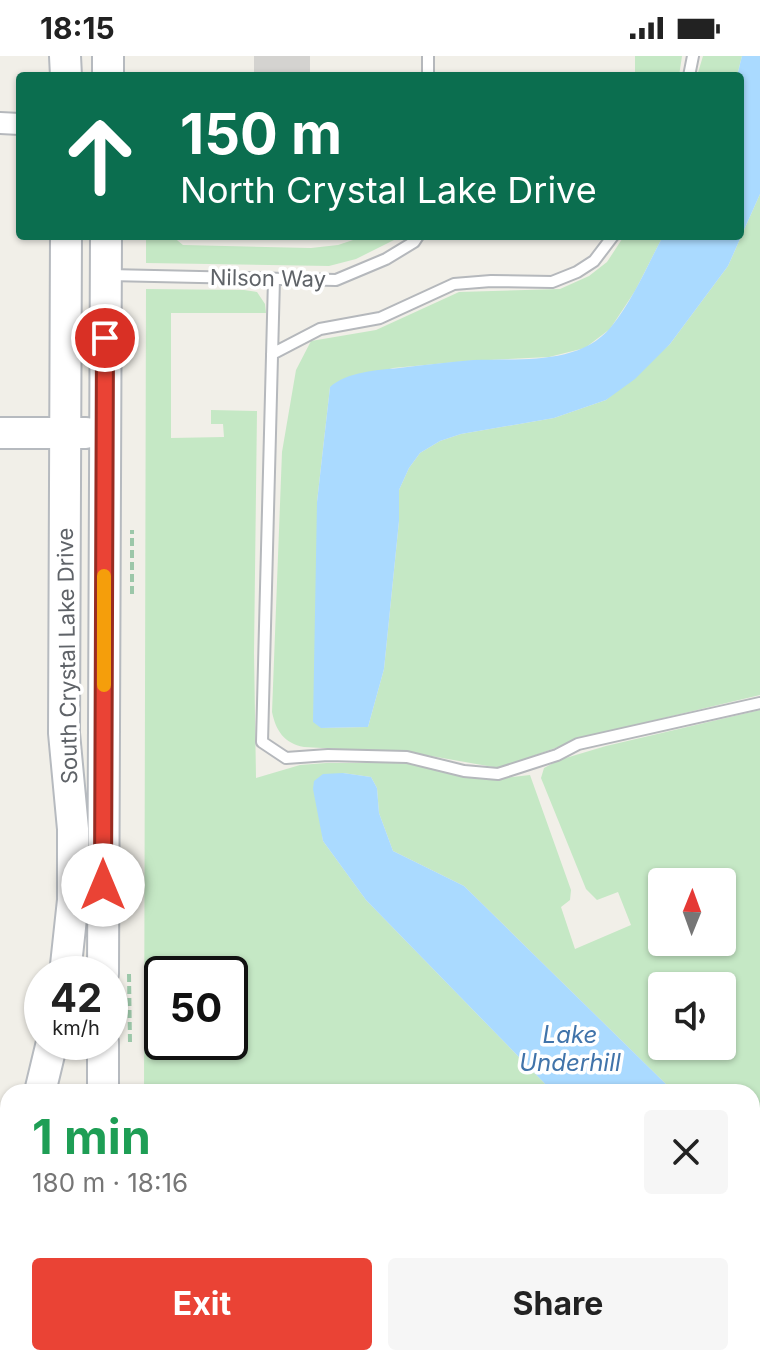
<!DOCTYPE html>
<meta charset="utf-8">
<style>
:root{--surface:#fff;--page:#f6f6f6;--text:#222;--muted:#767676;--accent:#ea4335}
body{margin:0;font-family:Inter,sans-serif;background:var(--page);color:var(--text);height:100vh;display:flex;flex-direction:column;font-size:30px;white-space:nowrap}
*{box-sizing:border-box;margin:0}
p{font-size:26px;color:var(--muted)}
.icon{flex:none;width:44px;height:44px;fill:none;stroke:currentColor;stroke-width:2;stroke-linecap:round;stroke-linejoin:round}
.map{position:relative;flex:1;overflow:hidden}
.drawer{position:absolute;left:0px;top:1028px;width:760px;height:282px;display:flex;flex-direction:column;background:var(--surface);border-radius:24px 24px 0 0;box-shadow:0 2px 6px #0004}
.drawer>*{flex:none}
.banner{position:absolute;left:16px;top:16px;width:728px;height:168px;border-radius:8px;box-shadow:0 2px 6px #0004;background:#0b6e4f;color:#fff;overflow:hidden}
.needle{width:52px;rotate:1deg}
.controls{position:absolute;left:648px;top:812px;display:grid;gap:16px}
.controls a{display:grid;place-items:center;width:88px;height:88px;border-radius:8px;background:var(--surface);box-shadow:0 2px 6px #0004;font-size:40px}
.speed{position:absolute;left:24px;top:900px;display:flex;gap:16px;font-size:40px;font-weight:700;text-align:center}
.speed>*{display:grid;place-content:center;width:104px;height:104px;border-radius:50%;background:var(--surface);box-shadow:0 2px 6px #0004;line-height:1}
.speed small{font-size:20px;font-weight:400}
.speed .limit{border:4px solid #111;border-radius:12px;background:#fff;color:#111}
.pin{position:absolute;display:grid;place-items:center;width:68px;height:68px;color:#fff;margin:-34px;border:4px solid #fff;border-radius:50%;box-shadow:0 2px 8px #0007}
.me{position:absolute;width:88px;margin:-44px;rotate:0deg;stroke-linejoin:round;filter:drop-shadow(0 0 6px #0008)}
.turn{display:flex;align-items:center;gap:28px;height:168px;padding:0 32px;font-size:36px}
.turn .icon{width:104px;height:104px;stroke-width:2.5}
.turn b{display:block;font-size:56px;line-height:68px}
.round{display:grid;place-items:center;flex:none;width:84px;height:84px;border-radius:8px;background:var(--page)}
.summary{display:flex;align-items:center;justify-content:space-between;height:136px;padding:0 32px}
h1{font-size:48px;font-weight:700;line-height:60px;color:#1e9e55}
.action{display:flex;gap:16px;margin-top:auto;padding:16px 32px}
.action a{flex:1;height:92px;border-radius:8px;background:var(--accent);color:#fff;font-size:32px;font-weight:700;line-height:92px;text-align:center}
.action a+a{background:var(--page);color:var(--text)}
.status{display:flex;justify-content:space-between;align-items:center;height:56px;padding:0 40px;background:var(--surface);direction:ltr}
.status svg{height:22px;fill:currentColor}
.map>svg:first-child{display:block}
.green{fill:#c5e8c5;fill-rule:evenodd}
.water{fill:#aadaff}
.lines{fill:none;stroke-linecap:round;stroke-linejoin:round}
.stream{stroke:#aadaff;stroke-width:6}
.taxiway{stroke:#d4d3d0;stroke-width:56}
.lane-casing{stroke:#b5b8bc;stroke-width:14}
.street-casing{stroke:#b5b8bc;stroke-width:24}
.secondary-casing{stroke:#b6babf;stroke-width:34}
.path{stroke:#9cc7a9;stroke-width:4;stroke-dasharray:8 4;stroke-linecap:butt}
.lane{stroke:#fff;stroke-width:10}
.street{stroke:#fff;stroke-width:20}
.secondary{stroke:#fff;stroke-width:30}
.route-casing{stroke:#982c22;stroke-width:20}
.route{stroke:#ea4335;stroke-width:14}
.slow{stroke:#f59e0b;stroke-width:14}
.labels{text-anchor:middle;stroke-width:7;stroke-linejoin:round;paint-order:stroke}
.street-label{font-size:22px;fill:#5f6368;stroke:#fff}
.water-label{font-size:24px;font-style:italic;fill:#4174aa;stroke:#fff}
</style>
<div class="status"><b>18:15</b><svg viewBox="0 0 49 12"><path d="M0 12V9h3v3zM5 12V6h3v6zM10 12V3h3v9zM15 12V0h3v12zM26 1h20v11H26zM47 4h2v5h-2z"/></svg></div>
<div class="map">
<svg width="760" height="1309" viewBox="0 0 760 1309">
<rect width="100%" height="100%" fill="#f1efe8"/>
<!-- green -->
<path class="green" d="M635 0H682L679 20H635Z
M703 0H742L737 20H697Z
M760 138V639L592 679 499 712 414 697 304 691C284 687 276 675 272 656L282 396 296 314 311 285 376 274 459 236 560 233 589 220 607 206 624 180H663L635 235 610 273 585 292 549 301 468 305 393 312 330 331 317 446 321 672 368 671 384 613 399 465V434L409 412 420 397 440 385 461 378 554 362 606 344 670 288 728 210Z
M146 180H172L183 189 311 192 338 189 365 180H402L356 203 329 210 146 207Z
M146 233 244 234 257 236 265 248 266 257H171V382L224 381 223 368H211V354L257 355 254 597 256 722 300 709 326 707H406L423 709 455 719 494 723 530 719 571 834 570 844 561 851 575 893 631 869 618 836 597 844 586 833 541 722 544 712 559 704 606 690 760 654V1125L752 1114V1036H674L464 830 393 795 379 757 377 732 371 721 343 717 320 762 323 785 366 844 553 1036H144ZM662 826H722V886H662ZM162 918H230V986H162ZM662 930H722V990H662Z
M752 1229 760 1238V1309H313L330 1302H752Z
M144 1302H253L238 1309H144Z"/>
<!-- water -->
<path class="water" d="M742 0H760V138L728 210 670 288 635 323 606 344 554 362 461 378 440 385 420 397 409 412 399 434V465L384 613 368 671 321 672 313 666 317 446 330 331C347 316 376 314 399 312 424 309 448 306 473 304 518 302 579 310 611 271 633 244 647 210 663 180H740V20H737Z
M343 717 371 721 377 732 379 757 393 795 464 830 674 1036H553L366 844 323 785 313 733 314 725 323 718Z
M752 1114 760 1125V1238L752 1229Z"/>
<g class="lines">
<!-- stream -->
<path class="stream" d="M285 1309 301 1302"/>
<!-- taxiway -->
<path class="taxiway" d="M282 20V0"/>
<defs>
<path id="lane" d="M428 0V20
M689 20 693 0
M109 219 336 224 386 203 414 186 418 180
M274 223 262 686 286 702 328 699 407 701 464 715 498 718 557 699 578 688 760 647
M272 298 320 273 380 262 454 228 491 225 552 226 577 216 594 205 613 180"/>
<path id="street" d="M0 67 20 68"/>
<path id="secondary" d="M65 0 66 20
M108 20V0
M0 377H86
M65 918 73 844V773L64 677 66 180
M103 918 106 180
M40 1036 52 986
M103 1036V986
M35 1302 37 1309
M103 1302V1309"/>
</defs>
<!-- lane casing -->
<use href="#lane" class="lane-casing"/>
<!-- street casing -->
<use href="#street" class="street-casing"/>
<!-- secondary casing -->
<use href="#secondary" class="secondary-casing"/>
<!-- path -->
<path class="path" d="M132 538V474
M129 918 130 986
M131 1302V1309
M734 1302 736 1309
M759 1304 760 1308
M415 1309 432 1302"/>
<!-- lane -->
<use href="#lane" class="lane"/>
<!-- street -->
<use href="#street" class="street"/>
<!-- secondary -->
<use href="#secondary" class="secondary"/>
</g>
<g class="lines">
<defs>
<path id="route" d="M103 829 105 282"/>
</defs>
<!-- route casing -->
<use href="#route" class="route-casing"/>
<!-- route -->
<use href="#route" class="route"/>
<!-- slow -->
<path class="slow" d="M104 629V520"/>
</g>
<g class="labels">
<!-- street labels -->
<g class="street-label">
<text transform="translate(268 222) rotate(1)" y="8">Nilson Way</text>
<text transform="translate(67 600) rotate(-91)" y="8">South Crystal Lake Drive</text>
</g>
<!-- water labels -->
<g class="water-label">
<text x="570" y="987">Lake<tspan x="570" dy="28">Underhill</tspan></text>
</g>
</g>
</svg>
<div class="controls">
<a><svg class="needle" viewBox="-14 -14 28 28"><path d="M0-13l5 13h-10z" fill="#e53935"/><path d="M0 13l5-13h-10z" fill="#767676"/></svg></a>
<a><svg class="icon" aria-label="sound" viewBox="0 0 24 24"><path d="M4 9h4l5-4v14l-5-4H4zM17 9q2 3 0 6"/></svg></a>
</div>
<div class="speed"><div>42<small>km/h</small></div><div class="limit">50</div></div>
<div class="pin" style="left:105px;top:282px;background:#d93025"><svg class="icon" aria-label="arrive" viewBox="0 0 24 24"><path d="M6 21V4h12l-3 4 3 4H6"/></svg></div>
<svg class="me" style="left:103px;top:829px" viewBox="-20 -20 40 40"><circle r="19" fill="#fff"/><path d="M0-13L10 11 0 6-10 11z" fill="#ea4335"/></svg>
<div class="banner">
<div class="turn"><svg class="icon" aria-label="ahead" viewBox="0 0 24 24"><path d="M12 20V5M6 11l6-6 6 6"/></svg><div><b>150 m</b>North Crystal Lake Drive</div></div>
</div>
<section class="drawer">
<div class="summary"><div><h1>1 min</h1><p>180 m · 18:16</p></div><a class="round"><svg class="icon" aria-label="close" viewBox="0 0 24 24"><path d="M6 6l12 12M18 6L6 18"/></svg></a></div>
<div class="action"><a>Exit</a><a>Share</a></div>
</section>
</div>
